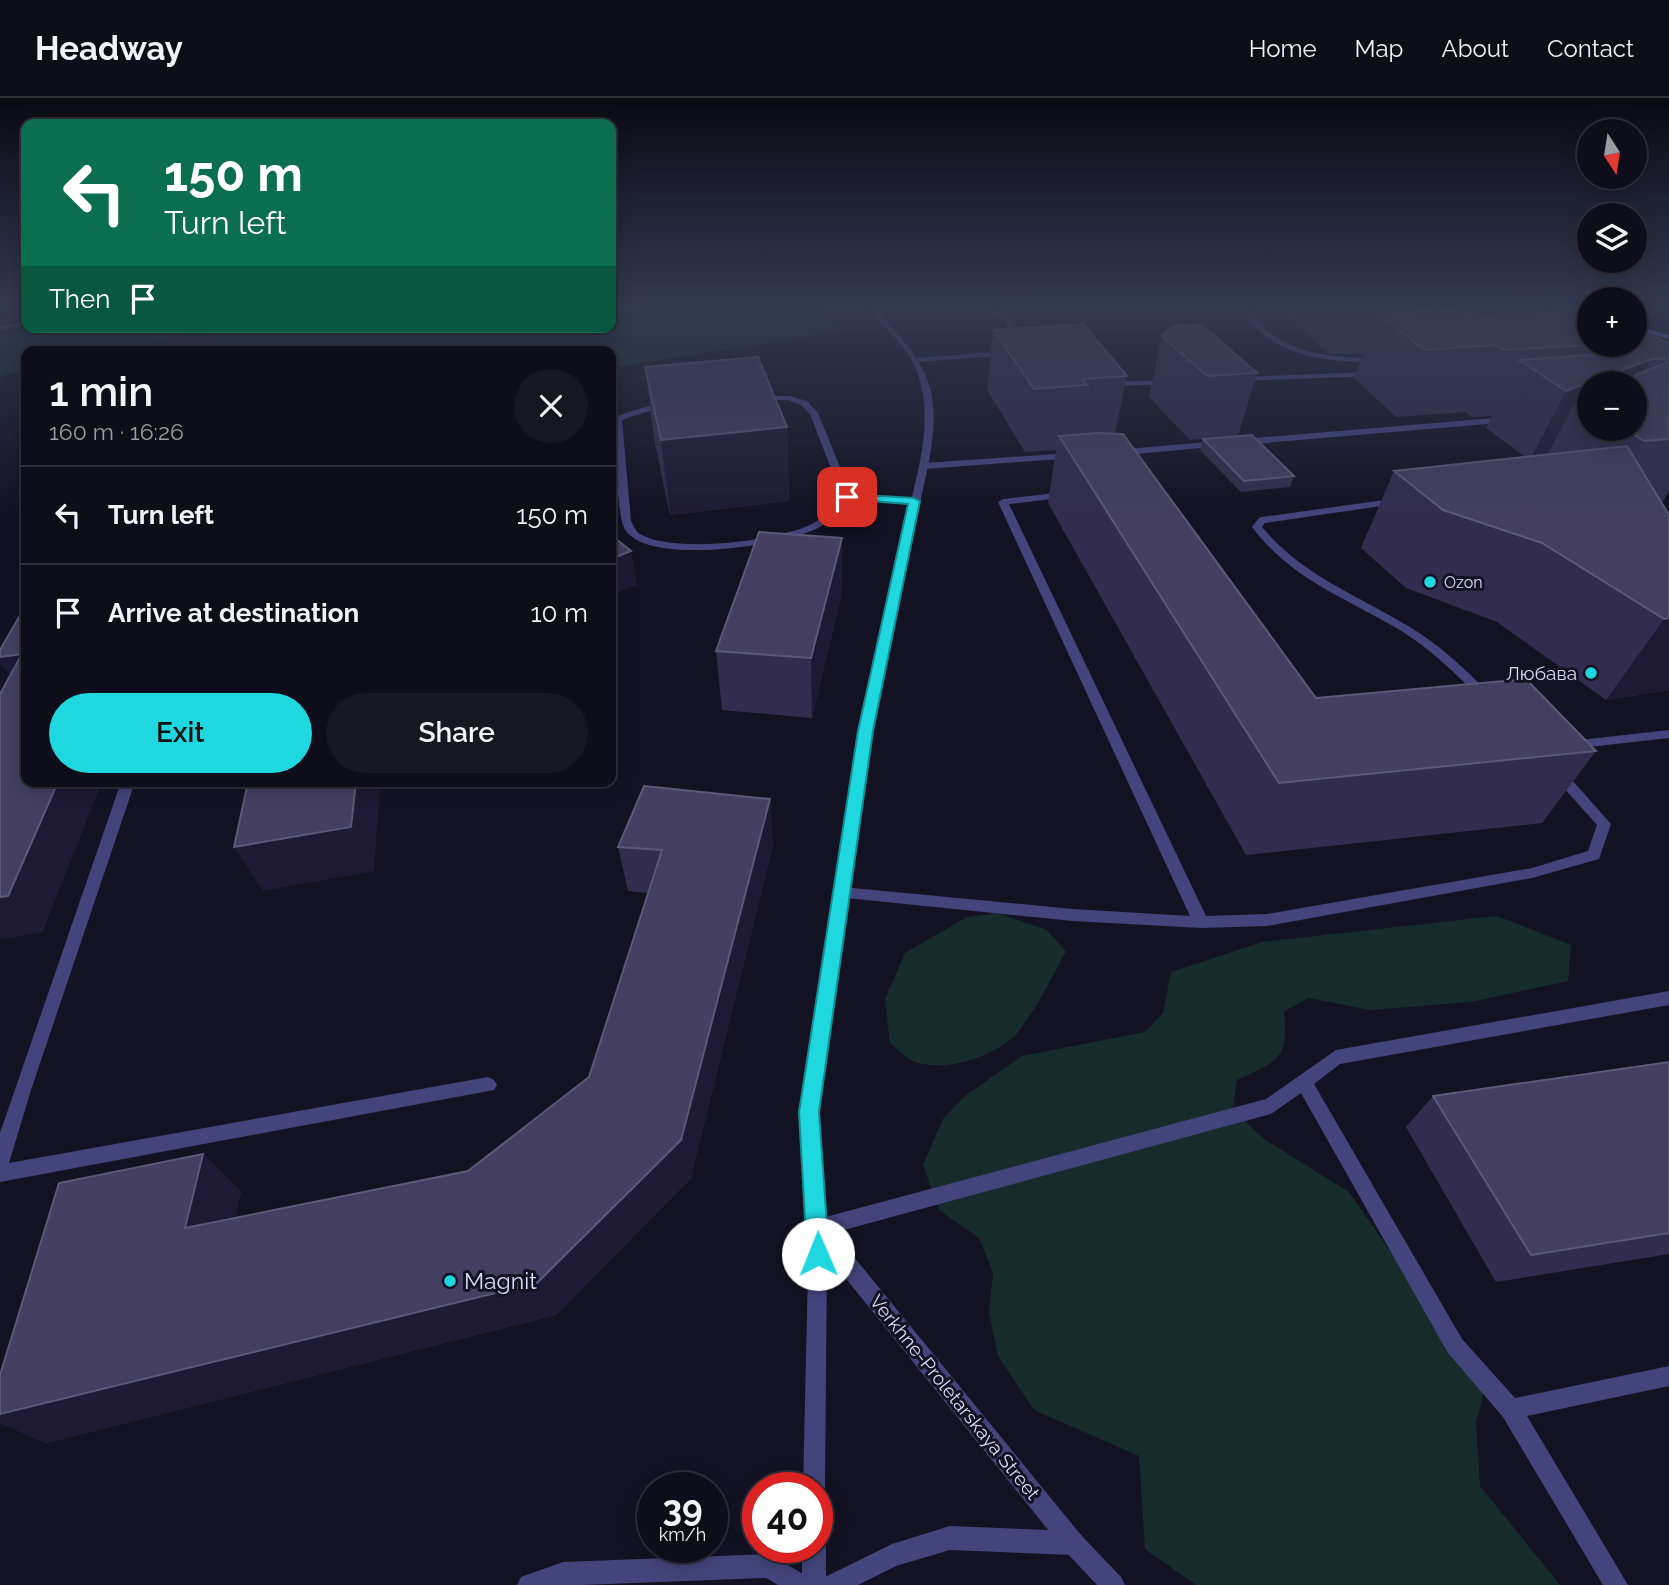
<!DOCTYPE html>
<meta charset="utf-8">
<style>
:root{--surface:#0e0e1a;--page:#171723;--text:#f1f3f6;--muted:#9b9ca2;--line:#2e2e39;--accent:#1fd7df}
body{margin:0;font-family:Raleway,sans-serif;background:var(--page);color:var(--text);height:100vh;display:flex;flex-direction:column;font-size:26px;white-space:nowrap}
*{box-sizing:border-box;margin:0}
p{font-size:23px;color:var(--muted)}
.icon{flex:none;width:38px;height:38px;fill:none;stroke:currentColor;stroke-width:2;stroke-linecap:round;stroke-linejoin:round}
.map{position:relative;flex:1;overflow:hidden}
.sheet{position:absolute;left:21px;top:248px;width:595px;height:441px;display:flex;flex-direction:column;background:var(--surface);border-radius:14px;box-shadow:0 4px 18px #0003,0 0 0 2px var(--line)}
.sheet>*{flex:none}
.top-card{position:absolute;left:21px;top:21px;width:595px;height:214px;border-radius:14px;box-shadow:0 4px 18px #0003,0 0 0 2px var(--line);background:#0b6e4f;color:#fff;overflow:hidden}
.needle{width:46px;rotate:168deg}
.tools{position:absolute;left:1577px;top:21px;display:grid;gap:14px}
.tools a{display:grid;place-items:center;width:70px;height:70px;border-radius:50%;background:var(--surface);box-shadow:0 4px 18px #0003,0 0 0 2px var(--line);font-size:35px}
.speed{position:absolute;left:637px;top:1374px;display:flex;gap:14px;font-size:35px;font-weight:700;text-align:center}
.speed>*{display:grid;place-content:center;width:91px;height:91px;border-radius:50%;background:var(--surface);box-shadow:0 4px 18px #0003,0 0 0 2px var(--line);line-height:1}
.speed small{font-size:18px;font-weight:400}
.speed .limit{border:10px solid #d22;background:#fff;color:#111}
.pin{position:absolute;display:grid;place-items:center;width:60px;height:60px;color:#fff;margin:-30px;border-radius:14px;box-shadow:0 4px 10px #0006}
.me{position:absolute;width:77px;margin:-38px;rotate:359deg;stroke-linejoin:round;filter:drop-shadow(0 0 5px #0008)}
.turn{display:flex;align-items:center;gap:24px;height:147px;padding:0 28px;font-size:32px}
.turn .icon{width:91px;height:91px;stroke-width:2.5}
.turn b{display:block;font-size:49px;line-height:60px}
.then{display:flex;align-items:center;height:66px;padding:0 28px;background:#0003;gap:14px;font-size:26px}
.round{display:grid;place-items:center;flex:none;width:74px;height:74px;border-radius:37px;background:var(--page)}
.summary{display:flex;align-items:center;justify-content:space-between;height:119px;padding:0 28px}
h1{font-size:42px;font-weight:600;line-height:52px}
.cta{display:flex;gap:14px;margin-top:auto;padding:14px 28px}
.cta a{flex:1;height:80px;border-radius:42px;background:var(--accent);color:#111;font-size:28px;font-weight:600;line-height:80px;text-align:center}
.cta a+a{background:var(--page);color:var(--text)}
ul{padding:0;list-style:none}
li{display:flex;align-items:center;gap:21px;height:98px;padding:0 28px;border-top:2px solid var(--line)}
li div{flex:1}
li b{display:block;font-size:26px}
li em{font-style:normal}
header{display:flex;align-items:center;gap:42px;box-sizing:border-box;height:98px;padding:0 35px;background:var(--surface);border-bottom:2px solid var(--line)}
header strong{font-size:33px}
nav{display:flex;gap:38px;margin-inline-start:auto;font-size:24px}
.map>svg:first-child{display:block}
.green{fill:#152c2a}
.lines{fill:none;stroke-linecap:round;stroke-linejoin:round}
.service{fill:#43447b;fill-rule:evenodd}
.minor{fill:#43447b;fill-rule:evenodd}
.tertiary{fill:#43447b;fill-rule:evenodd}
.secondary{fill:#7c80ed;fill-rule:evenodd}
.wall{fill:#322d4e;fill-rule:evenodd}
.shaded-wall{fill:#1e1a35}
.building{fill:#443f60;stroke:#5b5878;stroke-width:2}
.route{fill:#1fd7df;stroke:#148c91;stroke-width:2}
.poi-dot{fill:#1fd7df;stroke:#131223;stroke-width:2.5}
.labels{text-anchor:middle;stroke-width:6;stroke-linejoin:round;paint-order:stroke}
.far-poi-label{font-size:16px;fill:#dad9fa;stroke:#131223;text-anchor:start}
.poi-label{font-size:19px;fill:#dad9fa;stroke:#131223;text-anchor:end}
.street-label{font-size:19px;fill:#dad9fa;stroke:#131223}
.near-poi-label{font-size:23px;fill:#dad9fa;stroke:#131223;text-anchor:start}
</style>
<header>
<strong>Headway</strong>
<nav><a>Home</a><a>Map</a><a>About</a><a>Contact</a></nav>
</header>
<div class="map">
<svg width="1669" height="1487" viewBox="0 0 1669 1487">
<rect width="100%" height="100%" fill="#131223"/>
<!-- green -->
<path class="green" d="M611 208H818L843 233 611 270V254H227L212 237 243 229H611Z
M44 229H186L179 237 115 254H26V271L0 279V238Z
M997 815 1047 832 1066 854C1051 880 1037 910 1019 933 998 958 941 977 911 962 904 959 897 950 890 945L885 901 905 855 967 819Z
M1497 818 1571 847 1568 883 1471 904 1370 912 1309 900 1284 913C1288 963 1279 962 1237 982L1233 1012 1264 1041 1349 1094 1485 1290 1476 1324 1480 1388 1560 1487H1196L1145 1451 1139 1358 1034 1312 998 1258 989 1215 993 1174 979 1140 939 1112 923 1067 943 1021 965 998 1022 958 1145 934 1163 915 1171 874 1262 844Z"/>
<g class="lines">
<!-- service -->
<path class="service" d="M973 208H982L1011 220 1020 248 1013 246 1005 223Z
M1241 208H1248C1272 256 1331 260 1378 260L1382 262 1378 264C1328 265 1266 259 1241 208Z
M1007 253 1011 255 1010 257 916 264 912 262 916 260Z
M1372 274 1376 276 1375 278 1238 283 1234 281 1238 279Z
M1169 282H1172V286L1109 288 1105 286 1109 284Z
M789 298 807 303 818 315 851 396 914 400 919 403 917 405 849 402C840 412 830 424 818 430 782 448 663 465 631 438 626 435 622 426 621 420 618 401 612 335 615 319 671 297 729 298 789 298ZM788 302 801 307 810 316 842 399C832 409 822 421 810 427 774 443 674 456 640 436 635 433 634 428 631 423L622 322C676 301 732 303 788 302Z
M1507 319 1510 320V324L1242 347 1238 344 1242 341Z
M1218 343 1222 346 1221 348 1116 358 1112 355 1116 352Z
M1071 355 1074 356V360L924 371 919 368 924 365Z
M1065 394 1070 397 1068 399 1009 406 1206 818 1267 816 1532 770 1588 753 1597 727 1554 679 1552 676 1559 671 1564 673 1611 726 1599 761 1532 780 1267 828 1201 830 1073 823 837 799 835 795 837 791 842 789 1073 811 1190 818 998 404 1003 401Z
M1399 400 1404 403 1402 405 1265 425 1262 429C1303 478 1355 496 1408 528 1439 546 1465 571 1490 596L1492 599 1490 602H1482C1456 576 1431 551 1400 532 1346 500 1292 482 1252 429L1259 420 1262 419Z
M1669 632V640L1571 651 1565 647 1571 643Z
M121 684H135L31 992 9 1065 488 979 494 982 497 987 494 992 0 1084V1035Z
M1669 893V907L1340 966 1314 986 1462 1241 1515 1300 1669 1268V1288L1527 1318 1628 1487H1603L1503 1319 1448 1255 1301 995 1271 1016 818 1139 811 1137 809 1130 811 1123 818 1121 1266 1001 1336 952Z"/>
<!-- minor -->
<path class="minor" d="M26 223V227L0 232V228Z
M950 1428 1073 1433 1081 1437 1085 1445 1081 1453 1073 1457 950 1452 896 1468 858 1487H821L825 1479 892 1446Z
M769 1456 808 1479 812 1487H778L766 1480 582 1487H517L521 1479 563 1464Z"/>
<!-- tertiary -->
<path class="tertiary" d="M867 208H874C926 268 944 285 928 368L871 633 818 1014 827 1126 1081 1437 1121 1479 1125 1487H1097L1065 1453 827 1157 825 1390 822 1398 817 1400V1390H803L809 1130 800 1014 859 633 919 368C927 329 930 288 906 253 894 237 879 224 867 208Z
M817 1439 822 1441 826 1449V1487H802V1449H817Z"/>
<!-- secondary -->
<path class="secondary" d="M1504 208H1515L1553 221 1546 223Z
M1559 208H1570L1589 214V218Z
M1634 227 1669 237V241L1634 231Z"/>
</g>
<!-- wall -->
<path class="wall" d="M1277 208H1435L1433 213 1478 219 1589 247 1669 246V393L1662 405 1669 592 1606 602 1497 524 1406 490 1361 450 1394 373 1525 359 1486 330 1492 318 1472 319 1465 314 1396 319 1354 280 1363 256H1328ZM1589 285 1634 331H1589Z
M993 232 1127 278 1115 335 1316 600 1596 653 1542 725 1246 757 1048 405 1056 352 1025 354 987 292Z
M1162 238 1257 275 1238 338 1190 342 1149 299Z
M645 269 787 329 789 403 670 417 654 340Z
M1203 341 1294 378 1290 389 1241 394 1200 352Z
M842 440 841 498 812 620 722 612 716 553Z
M773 746 691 1080 556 1217 46 1345 0 1325V1277L203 1056 241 1094 235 1120 468 1073 589 979 648 795 628 793 618 749Z
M1669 964V1156L1496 1184 1406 1029 1433 998Z"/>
<!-- shaded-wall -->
<path class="shaded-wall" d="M1652 261 1634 291V285H1589V307L1577 300 1548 355 1530 362 1566 293Z
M787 329 789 403 670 417 661 342Z
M842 440 841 498 812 620 811 560Z
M631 453 637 487 611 497V461Z
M1669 520V592L1606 602 1664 521Z
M22 556 24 596 0 565V559Z
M58 684H102L42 835 0 841V799Z
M356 684H380L374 773 263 793 234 749Z
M770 701 773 746 691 1080 556 1217 46 1345 0 1325V1316L537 1185Z
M203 1056 241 1094 226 1165 185 1130Z"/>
<!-- building -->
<path class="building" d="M1468 212 1478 219 1589 212V247L1504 252 1496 247 1424 252 1378 215Z
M1083 226 1127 278 1082 281 1087 287 1034 291 993 232Z
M1202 227 1257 275 1207 278 1162 238 1173 228Z
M1634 227 1669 246V341L1644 343 1625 331H1634V285H1615L1666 265 1665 261H1652L1566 293 1519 262 1627 254V247H1634Z
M758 259 787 329 661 342 645 269Z
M1589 295V307L1577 300Z
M1098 335 1123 336 1316 600 1526 581 1596 653 1279 685 1059 338Z
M1252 337 1294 378 1244 383 1203 341Z
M1627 348 1669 417V520L1664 521 1542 445 1443 412 1394 373Z
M759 434 842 440 811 560 716 553Z
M611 437 631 453 611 461Z
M26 507V684H58L8 798 0 799V596L22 556 0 559V552Z
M248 684H356L351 729 234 749Z
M644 688 770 701 681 1042 537 1185 0 1316V1277L59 1085 203 1056 185 1130 468 1073 589 979 662 752 618 749Z
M1669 964V1135L1531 1157 1433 998Z"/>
<!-- sky -->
<linearGradient id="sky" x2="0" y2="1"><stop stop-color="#0a0a13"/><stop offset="0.5" stop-color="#333950"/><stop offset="1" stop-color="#333950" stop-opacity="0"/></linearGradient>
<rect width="1669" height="416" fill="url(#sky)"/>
<!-- route -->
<path class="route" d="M847 396 914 400 920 403 873 633 819 1014 829 1156 826 1164 818 1167 810 1164 807 1156 799 1014 858 633 908 406 844 401V397Z"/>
<!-- markers -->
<g class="poi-dot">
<circle cx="1430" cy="484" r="7"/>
<circle cx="1591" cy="575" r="7"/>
<circle cx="450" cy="1183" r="7"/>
</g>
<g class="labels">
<!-- far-poi labels -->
<g class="far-poi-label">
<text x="1444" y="490">Ozon</text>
</g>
<!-- poi labels -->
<g class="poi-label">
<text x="1577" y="582">Любава</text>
</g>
<!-- street labels -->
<g class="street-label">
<text transform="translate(955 1299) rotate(51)" y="7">Verkhne-Proletarskaya Street</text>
</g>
<!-- near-poi labels -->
<g class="near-poi-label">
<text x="464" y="1191">Magnit</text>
</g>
</g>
</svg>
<div class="tools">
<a><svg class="needle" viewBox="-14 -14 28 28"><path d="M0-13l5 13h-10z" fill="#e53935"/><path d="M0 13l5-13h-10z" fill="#9b9ca2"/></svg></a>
<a><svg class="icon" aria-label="layers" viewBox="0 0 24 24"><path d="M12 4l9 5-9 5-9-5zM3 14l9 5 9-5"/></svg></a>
<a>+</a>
<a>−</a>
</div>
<div class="speed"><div>39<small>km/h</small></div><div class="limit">40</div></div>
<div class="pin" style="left:847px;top:399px;background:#d93025"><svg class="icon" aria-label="arrive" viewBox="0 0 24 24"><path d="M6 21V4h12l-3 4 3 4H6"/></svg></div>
<svg class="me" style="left:818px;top:1156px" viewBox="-20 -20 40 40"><circle r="19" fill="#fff"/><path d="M0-13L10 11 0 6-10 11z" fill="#1fd7df"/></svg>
<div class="top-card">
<div class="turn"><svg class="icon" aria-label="left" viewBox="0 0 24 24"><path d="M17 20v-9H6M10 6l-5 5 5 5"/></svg><div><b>150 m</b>Turn left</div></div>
<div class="then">Then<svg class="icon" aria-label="arrive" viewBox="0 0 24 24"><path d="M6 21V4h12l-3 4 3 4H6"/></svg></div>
</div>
<section class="sheet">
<div class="summary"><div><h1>1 min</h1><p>160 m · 16:26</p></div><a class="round"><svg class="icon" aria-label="close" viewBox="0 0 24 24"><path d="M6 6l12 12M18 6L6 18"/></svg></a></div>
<ul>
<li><svg class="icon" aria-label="left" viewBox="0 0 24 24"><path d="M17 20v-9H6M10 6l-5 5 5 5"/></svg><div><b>Turn left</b></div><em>150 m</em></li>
<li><svg class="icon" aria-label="arrive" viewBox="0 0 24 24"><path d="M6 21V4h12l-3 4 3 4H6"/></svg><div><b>Arrive at destination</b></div><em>10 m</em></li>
</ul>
<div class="cta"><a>Exit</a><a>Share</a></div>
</section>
</div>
